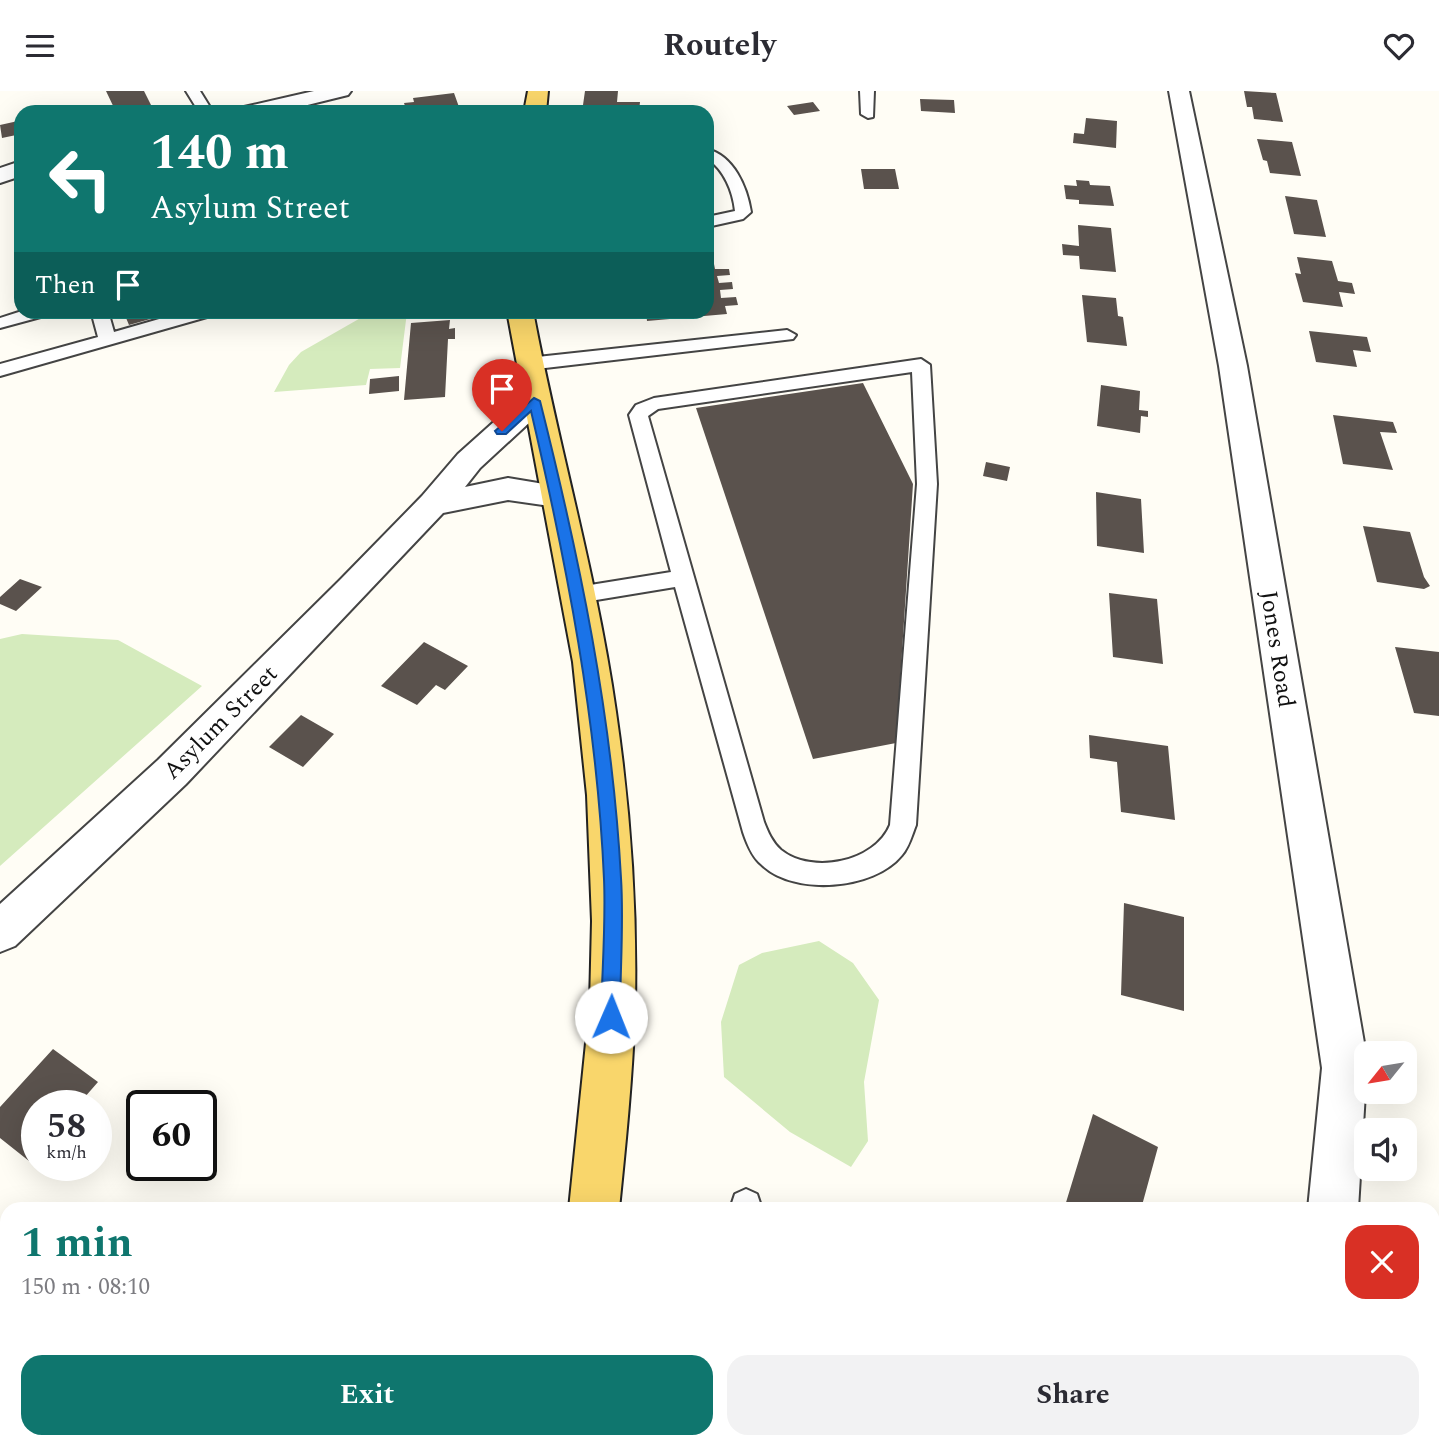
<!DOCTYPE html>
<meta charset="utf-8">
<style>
:root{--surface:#fff;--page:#f2f2f3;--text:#2b2b33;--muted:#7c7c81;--accent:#0f766e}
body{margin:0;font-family:Spectral,serif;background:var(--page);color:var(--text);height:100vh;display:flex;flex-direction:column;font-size:26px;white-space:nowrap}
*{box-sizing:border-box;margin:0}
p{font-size:23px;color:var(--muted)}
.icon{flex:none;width:38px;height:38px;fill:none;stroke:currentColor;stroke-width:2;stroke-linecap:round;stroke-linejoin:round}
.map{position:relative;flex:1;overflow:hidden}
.side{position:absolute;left:0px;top:1111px;width:1440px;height:247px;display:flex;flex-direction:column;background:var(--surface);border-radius:21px 21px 0 0;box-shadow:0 7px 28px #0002}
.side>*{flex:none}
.hud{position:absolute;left:14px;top:14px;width:700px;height:214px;border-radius:21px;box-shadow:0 7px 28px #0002;background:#0f766e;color:#fff;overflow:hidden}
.needle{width:46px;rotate:240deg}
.buttons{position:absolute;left:1354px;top:950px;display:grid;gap:14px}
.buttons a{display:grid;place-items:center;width:63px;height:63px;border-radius:14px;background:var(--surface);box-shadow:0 7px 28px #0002;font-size:35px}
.speed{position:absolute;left:21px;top:999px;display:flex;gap:14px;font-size:35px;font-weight:700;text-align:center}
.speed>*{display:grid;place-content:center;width:91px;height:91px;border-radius:50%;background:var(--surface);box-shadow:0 7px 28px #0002;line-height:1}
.speed small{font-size:18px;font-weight:400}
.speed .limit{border:4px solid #111;border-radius:10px;background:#fff;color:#111}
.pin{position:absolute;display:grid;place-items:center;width:60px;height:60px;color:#fff;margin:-72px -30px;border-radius:50% 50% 50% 0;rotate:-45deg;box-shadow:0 0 7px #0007}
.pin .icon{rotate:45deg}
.me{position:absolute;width:77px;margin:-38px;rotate:1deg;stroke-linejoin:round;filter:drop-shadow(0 0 5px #0008)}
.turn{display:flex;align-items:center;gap:24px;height:147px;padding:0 21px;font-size:32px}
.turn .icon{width:91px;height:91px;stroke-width:2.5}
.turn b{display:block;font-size:49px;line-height:60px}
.then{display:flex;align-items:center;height:66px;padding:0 21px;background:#0003;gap:14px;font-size:26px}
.round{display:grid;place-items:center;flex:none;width:74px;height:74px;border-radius:21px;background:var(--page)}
.summary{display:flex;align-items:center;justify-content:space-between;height:119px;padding:0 21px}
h1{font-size:42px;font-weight:700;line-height:52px;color:var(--accent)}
.button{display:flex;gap:14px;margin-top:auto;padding:14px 21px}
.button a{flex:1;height:80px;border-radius:21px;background:var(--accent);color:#fff;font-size:28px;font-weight:700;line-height:80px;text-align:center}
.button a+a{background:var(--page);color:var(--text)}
header{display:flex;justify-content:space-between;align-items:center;height:91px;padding:0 21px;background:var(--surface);font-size:32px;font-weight:700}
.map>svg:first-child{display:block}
.green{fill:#d5ebbd}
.building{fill:#5a524d}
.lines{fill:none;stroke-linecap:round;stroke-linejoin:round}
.lane-casing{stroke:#444;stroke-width:4}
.street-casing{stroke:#444;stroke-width:4}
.primary-casing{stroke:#222;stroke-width:4}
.lane{fill:#fff;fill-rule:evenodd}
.street{fill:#fff;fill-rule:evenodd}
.primary{fill:#f9d66b;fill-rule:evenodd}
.route{fill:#1a73e8;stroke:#114b97;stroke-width:2}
.labels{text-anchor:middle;stroke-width:7;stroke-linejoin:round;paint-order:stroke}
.street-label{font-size:24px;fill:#111;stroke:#fff}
</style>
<header><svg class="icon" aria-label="menu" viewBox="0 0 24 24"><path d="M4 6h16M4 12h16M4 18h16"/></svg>Routely<svg class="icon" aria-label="heart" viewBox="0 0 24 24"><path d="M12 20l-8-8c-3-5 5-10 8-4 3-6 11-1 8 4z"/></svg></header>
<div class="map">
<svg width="1439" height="1357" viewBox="0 0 1439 1357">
<rect width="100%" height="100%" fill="#fffdf5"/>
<!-- green -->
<path class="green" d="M371 221H407L400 277 370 278 366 294 274 301 289 274 301 261Z
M22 543 118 549 202 595 0 775V548Z
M819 850 853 872 879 909 864 991 868 1050 851 1076 790 1041 724 986 721 931 739 874 762 862Z"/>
<!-- building -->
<path class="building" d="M106 0H144L152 16 116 21Z
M585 0H618L617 11H640L639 20 582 21Z
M1244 0 1276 2 1283 31 1254 28 1252 16H1247Z
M454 2 459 16 424 21H415L414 17 406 18 404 12 414 11 413 7Z
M920 8 954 9 955 22 921 20Z
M813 11 820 20 794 24 787 15Z
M21 26V43L2 47 0 34 18 30 17 27Z
M1086 27 1117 30 1116 57 1073 52 1074 42 1084 43Z
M1257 48 1292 51 1301 85 1270 82 1267 70 1263 69Z
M861 78H895L899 98H864Z
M1076 89 1089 90 1090 94 1110 95 1114 115 1079 113V109L1066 108 1064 94 1077 95Z
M1285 105 1317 109 1326 146 1294 143Z
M1078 134 1111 137 1116 181 1080 178 1079 165 1063 164 1062 153 1079 155Z
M1297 166 1332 170 1338 190 1352 192 1355 203 1339 201 1343 216 1303 211 1295 182 1301 183Z
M714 173 715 178H729L730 184 717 185 719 192 732 191 733 198 720 199 721 207 736 206 738 214 725 215 727 223 647 230 646 220H707V174Z
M1082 204 1116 207 1118 225 1123 226 1127 255 1087 251Z
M130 220H175V221L129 234 124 222Z
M450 229 449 238 455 237V248H448L445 306 404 309 411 232Z
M1309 240 1367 246 1371 261 1353 259 1357 276 1316 271Z
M399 285V300L369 303 370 288Z
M863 292 913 393 896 652 813 668 696 317Z
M1101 294 1140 300 1139 319 1148 320V326L1141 325 1140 342 1097 335Z
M1333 324 1393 331 1397 342 1380 341 1393 379 1343 373Z
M986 371 1010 376 1007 390 983 385Z
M1096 401 1141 408 1144 462 1097 455Z
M1363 435 1410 441 1424 486 1430 495 1424 498 1377 491Z
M20 488 42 496 16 520 0 513V506Z
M1109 502 1157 508 1163 573 1113 566Z
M424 551 468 575 445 599 436 594 417 614 381 595Z
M1395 556 1439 561V625L1414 622Z
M301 624 334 643 303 676 269 656Z
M1089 644 1168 655 1175 729 1121 721 1117 671 1090 667Z
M1124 812 1184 826V920L1121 904Z
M53 958 98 991 77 1015H37V1061L29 1070 0 1047V1016Z
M1093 1023 1158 1056 1141 1118H1064Z
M798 1351H923L924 1357H798Z"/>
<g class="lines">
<defs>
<path id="lane" d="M186 0H200L213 21H199Z
M860 0H874L873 26 868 27 861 23Z
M707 58C734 65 747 96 751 121L743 128 707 136V126L735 120C733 100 724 79 707 67Z
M22 220H50L48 224 0 237V227Z
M91 220H108L114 241 187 220H216L214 224 0 285V273L98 246Z
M787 239 796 244 793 248 528 279 519 273 528 267Z
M921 268 930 274 937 393 916 734C912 744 909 756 902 764 874 799 794 805 762 774 752 766 747 753 743 741L675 496 578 512 570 510 567 504 570 498 578 496 671 481 629 324 636 314 654 307ZM912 281 917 393 890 734C875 771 812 784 781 759 772 751 768 741 764 731L648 325 658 318Z
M746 1098 757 1103 762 1118H730L735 1103Z
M1433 1182 1439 1184V1218L1433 1215Z
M723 1351H759V1357H723Z"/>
<path id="street" d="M314 0H351L348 4 279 21H241L244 16Z
M1169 0H1189L1247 275 1367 969 1358 1118H1308L1322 977 1219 275Z
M21 70V85L0 92V77Z
M534 302 544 304 548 311 544 318 480 377 465 396 508 387 568 397 573 405 568 413 557 416 508 409 443 422 186 693 15 855 0 861V813L158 669 340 489 422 405 458 363 524 304Z
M1248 1351H1305L1302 1357H1246Z"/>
<path id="primary" d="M528 0H548L546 21H524Z
M507 220H533C558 354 597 486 616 621 630 717 637 815 635 912 633 981 626 1050 619 1118H569L590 913 592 830 587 704 573 571Z
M538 1351H594L593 1357H537Z"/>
</defs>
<!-- lane casing -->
<use href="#lane" class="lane-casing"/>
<!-- street casing -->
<use href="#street" class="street-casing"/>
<!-- primary casing -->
<use href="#primary" class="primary-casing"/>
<!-- lane -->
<use href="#lane" class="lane"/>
<!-- street -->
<use href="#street" class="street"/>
<!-- primary -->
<use href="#primary" class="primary"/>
</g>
<!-- route -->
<path class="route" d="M534 307 540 310C580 469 612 623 621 787 624 833 620 880 620 926L617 932 611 935 604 932 601 926C602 880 606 833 604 788 597 629 567 474 531 320L506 343H497L495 340Z"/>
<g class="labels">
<!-- street labels -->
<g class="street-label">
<text transform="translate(1278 558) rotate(81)" y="8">Jones Road</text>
<text transform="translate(220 631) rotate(-45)" y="8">Asylum Street</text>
</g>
</g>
</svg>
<div class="buttons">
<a><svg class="needle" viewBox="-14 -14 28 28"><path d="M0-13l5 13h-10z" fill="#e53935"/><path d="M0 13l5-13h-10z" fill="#7c7c81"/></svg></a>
<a><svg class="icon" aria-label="sound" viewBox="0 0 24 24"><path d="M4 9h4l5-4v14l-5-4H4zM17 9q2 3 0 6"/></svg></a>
</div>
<div class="speed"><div>58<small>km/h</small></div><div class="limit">60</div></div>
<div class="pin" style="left:502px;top:340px;background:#d93025"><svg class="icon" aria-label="arrive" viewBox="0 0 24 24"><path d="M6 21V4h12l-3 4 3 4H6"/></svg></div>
<svg class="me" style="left:611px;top:926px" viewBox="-20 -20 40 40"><circle r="19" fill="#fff"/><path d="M0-13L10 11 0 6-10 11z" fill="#1a73e8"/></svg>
<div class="hud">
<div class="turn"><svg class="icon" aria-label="left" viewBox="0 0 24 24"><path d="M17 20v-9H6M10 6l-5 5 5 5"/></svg><div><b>140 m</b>Asylum Street</div></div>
<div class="then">Then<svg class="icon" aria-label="arrive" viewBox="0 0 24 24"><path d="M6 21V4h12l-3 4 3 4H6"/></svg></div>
</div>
<section class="side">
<div class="summary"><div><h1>1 min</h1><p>150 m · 08:10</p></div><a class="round" style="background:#d93025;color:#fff"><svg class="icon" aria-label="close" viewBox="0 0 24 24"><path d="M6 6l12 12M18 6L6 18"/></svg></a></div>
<div class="button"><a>Exit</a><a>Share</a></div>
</section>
</div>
